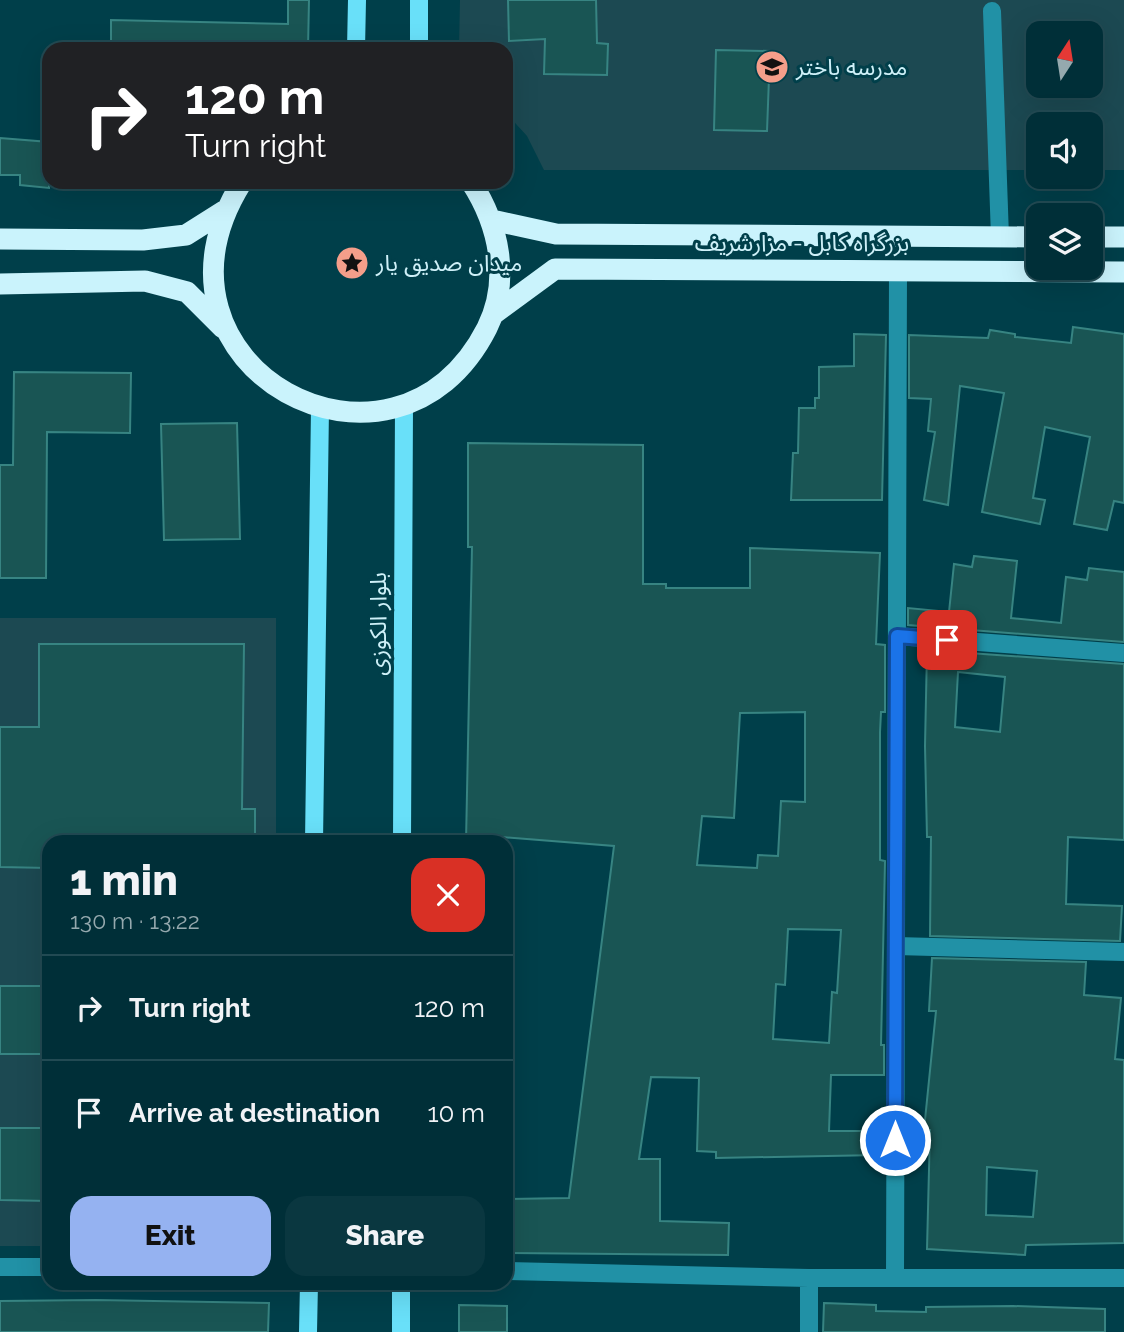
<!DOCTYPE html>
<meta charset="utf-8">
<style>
:root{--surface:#002f38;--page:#0a3740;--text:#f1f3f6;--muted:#95a9ae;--line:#224a53;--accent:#95b2f1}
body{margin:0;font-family:Raleway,"Noto Sans Arabic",sans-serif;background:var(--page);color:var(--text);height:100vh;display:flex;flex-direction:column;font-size:26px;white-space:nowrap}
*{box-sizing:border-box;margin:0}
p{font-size:23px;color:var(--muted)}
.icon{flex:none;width:38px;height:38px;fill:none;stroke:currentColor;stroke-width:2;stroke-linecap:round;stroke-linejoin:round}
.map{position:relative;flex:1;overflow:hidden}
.details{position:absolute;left:42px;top:835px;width:471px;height:455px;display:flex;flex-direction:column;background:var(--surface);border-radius:21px;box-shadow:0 7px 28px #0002,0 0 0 2px var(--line)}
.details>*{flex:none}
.hud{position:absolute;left:42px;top:42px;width:471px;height:147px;border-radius:21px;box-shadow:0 7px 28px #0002,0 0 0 2px var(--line);background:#202124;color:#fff;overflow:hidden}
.needle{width:46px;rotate:12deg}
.tools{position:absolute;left:1026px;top:21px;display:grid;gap:14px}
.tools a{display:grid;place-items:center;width:77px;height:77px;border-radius:14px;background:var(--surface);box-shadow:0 7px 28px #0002,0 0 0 2px var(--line);font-size:35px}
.pin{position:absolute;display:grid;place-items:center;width:60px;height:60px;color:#fff;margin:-30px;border-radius:14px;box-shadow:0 4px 10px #0006}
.me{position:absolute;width:77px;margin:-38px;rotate:0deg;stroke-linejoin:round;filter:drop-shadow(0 0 5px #0008)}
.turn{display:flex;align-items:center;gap:24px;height:147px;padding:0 28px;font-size:32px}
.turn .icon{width:91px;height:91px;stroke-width:2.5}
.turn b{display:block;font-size:49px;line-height:60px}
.round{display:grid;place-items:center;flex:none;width:74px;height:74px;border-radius:21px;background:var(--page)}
.head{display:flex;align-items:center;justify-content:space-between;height:119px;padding:0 28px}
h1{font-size:42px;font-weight:800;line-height:52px}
.cta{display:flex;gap:14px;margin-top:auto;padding:14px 28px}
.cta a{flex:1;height:80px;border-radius:21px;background:var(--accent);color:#111;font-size:28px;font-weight:800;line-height:80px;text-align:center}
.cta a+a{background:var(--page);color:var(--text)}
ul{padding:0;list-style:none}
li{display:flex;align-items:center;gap:21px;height:105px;padding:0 28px;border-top:2px solid var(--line)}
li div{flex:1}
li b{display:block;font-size:26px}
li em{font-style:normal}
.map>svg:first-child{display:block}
.built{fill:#1c4952;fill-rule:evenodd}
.building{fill:#195554;stroke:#378482;stroke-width:2;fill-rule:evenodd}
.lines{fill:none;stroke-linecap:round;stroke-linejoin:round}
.minor{stroke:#2191a6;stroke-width:18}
.major{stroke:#69e0f9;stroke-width:18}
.highway{stroke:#caf3fc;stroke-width:21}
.route-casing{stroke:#114b97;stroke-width:18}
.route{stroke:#1a73e8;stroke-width:12}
.labels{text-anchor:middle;stroke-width:6;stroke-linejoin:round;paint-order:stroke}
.poi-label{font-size:23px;fill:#cef0f8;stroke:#003f4a;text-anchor:start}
.street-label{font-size:23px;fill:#cef0f8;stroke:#003f4a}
</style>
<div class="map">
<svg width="1124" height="1332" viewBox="0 0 1124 1332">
<rect width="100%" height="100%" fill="#003f4a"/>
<!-- built -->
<path class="built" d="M460 0H1124V170H1090V124H1038V170H544L527 136 506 113V49H459ZM1038 33H1090V86H1038Z
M0 618H276V842H49V1246H0Z"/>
<!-- building -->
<path class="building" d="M288 0H309L308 49H111V20L288 24Z
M508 0H596L597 43 608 44 607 75 544 74 545 39 509 41Z
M716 50 770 51 767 131 714 130Z
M0 138 49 142V188L20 185V175H0Z
M1073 327 1124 334V503L1114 501 1107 530 1074 524 1090 437 1045 427 1033 498 1045 500 1040 524 982 512 1004 393 960 386 948 505 924 500 935 432 928 431 931 399 909 398V335L988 338 990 330 1015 334V337L1071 343Z
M854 334 886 335 882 500H791L793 453H798L799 408H815V398H819V367L854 366Z
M14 372 131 373 130 433 47 432 46 578H0V465H13Z
M237 423 240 539 164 540 161 424Z
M468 443 643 445V584H666V588H750V548L880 553 876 644 885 645V712H881L880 732V860L885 861 881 1045H884V1075H831L829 1131H878L879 1155 716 1158V1152L697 1151 699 1078 651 1077 639 1159H660V1221L729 1223 728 1255 506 1253V1199L569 1198 614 846 502 837V842H466L472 547H468ZM805 712V802L781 801 778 856 758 855 757 868 697 865 702 816 734 818 740 713ZM788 929 841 930 837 993 832 992 829 1043 773 1039 776 984 785 985Z
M974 556 1017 561 1011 618 1061 623 1066 577 1087 580 1089 568 1124 572V642L908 625V608L949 612 954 564 972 567Z
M39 644H244L242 809H255V842H49V868L0 867V727H39Z
M927 650 1124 664V840L1068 837 1066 904 1122 906 1120 941 930 936 931 837H927L925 746ZM958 672 1005 677 1000 732 955 727Z
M932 958 1086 962 1084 995 1121 998 1115 1059 1124 1060V1243L1026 1245 1025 1255 927 1249 930 1130H924L936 1011H929ZM987 1167 1037 1171 1033 1217 986 1215Z
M0 986H49V1054H0Z
M0 1128H49V1201L0 1200Z
M96 1300 269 1303 268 1332H0V1301Z
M824 1303 876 1305V1311L926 1312V1307L1013 1306 1105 1309V1332H823Z
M459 1305 507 1306V1332H459Z"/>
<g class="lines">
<!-- minor -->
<path class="minor" d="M992 11 1000 237
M897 636 1124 653
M896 946 1124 952
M0 1267H49
M506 1271 809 1278H1124
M809 1278V1332
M895 1278 898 270"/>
<!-- major -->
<path class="major" d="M419 0V49
M356 49 357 0
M314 842 320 408
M402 842 404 406
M401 1283V1332
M308 1332 309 1283"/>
<!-- highway -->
<path class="highway" d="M242 182C126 367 395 510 487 328 511 280 499 225 471 182
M492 220 556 234 1038 237
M1090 237H1124
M0 239 143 240 186 235 224 211
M0 284 145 281 187 292 223 328
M495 313 555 269 1124 272"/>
</g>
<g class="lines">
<defs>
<path id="route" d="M895 1140 897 636 947 640"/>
</defs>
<!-- route casing -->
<use href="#route" class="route-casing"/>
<!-- route -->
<use href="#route" class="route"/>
</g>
<!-- icons -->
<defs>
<symbol id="school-disc" viewBox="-11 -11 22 22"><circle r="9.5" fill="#f49e8a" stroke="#003f4a"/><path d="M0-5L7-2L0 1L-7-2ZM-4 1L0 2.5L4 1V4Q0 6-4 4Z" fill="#111"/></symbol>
<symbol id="sight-disc" viewBox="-11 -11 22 22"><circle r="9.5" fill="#f49e8a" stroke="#003f4a"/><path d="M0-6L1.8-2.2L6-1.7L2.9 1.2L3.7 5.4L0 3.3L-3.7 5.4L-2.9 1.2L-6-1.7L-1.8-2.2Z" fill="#111"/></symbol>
</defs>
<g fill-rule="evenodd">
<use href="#school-disc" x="753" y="48" width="38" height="38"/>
<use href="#sight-disc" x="333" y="244" width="38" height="38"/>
</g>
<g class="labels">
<!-- poi labels -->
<g class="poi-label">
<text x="796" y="75">مدرسه باختر</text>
<text x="376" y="271">میدان صدیق یار</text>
</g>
<!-- street labels -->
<g class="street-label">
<text x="802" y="251">بزرگراه کابل - مزارشریف</text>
<text transform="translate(378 624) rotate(-90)" y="8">بلوار الکوزی</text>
</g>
</g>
</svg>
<div class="tools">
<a><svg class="needle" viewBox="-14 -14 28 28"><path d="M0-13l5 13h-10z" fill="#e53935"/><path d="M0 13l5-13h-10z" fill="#95a9ae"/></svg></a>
<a><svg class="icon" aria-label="sound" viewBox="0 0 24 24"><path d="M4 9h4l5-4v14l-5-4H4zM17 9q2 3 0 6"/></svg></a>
<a><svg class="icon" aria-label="layers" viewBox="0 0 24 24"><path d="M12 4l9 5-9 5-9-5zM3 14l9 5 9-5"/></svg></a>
</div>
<div class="pin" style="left:947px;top:640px;background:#d93025"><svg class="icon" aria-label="arrive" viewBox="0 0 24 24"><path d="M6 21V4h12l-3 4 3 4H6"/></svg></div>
<svg class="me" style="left:895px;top:1140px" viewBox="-20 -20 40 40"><circle r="17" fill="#1a73e8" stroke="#fff" stroke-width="3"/><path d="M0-11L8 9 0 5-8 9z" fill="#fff"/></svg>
<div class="hud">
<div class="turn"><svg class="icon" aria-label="right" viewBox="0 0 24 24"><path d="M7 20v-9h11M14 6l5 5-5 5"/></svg><div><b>120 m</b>Turn right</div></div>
</div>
<section class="details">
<div class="head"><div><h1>1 min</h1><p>130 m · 13:22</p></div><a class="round" style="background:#d93025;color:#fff"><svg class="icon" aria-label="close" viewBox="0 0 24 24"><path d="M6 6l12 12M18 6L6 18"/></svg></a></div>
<ul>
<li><svg class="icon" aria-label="right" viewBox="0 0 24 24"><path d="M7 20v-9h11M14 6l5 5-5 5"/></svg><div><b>Turn right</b></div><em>120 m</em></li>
<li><svg class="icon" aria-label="arrive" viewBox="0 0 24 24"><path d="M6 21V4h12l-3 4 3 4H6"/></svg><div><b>Arrive at destination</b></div><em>10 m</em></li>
</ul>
<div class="cta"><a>Exit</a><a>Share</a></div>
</section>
</div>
